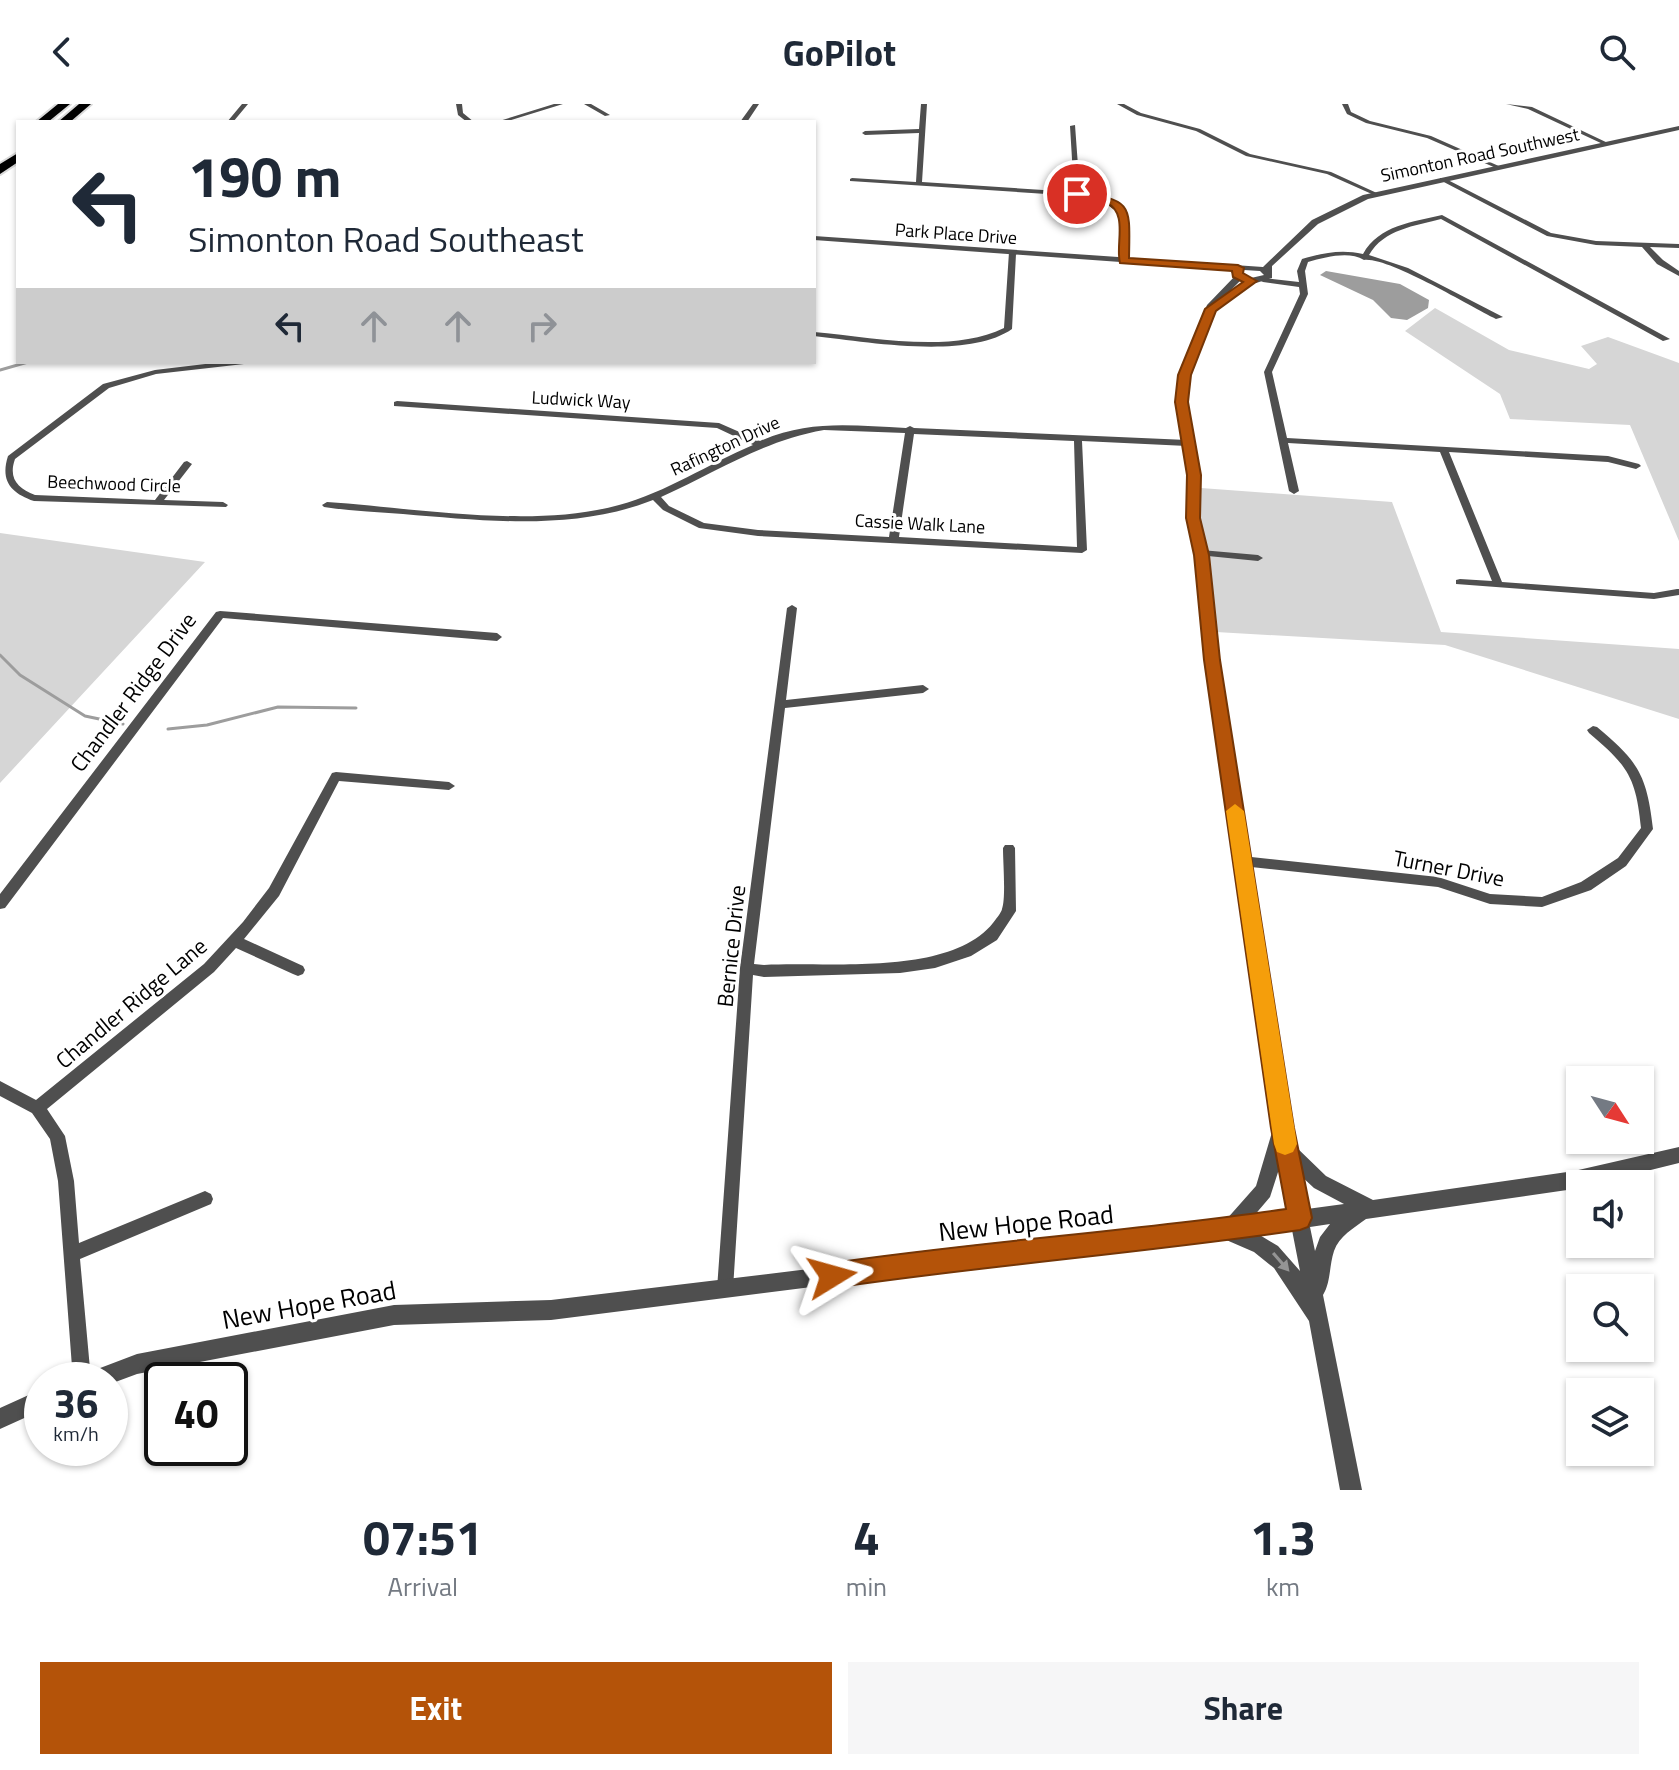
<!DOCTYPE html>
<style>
:root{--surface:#fff;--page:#f6f6f7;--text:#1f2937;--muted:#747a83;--accent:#b45309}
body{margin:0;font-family:"Titillium Web",sans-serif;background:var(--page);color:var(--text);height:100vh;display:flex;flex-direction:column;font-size:30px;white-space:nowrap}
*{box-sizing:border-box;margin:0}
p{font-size:26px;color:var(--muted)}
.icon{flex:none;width:44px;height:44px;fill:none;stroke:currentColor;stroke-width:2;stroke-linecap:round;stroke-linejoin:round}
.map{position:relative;height:1386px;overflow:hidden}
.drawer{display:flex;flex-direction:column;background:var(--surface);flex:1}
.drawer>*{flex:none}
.hud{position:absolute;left:16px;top:16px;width:800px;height:244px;border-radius:0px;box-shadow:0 2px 6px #0004;background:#fff;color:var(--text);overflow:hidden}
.needle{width:52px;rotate:126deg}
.fabs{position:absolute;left:1566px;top:962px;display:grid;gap:16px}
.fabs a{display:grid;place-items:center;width:88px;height:88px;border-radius:0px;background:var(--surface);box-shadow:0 2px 6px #0004;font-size:40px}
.speed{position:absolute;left:24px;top:1258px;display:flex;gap:16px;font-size:40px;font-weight:700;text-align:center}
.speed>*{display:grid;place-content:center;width:104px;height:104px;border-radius:50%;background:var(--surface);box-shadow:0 2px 6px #0004;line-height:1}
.speed small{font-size:20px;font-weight:400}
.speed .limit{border:4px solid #111;border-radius:12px;background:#fff;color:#111}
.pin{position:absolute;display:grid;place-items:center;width:68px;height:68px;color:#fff;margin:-34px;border:4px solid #fff;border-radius:50%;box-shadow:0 2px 8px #0007}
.me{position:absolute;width:88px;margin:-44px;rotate:82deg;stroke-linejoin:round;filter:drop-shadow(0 0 6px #0008)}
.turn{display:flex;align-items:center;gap:28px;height:168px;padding:0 40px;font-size:36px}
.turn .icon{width:104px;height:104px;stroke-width:2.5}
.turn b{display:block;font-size:56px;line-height:68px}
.lanes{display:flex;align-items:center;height:76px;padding:0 40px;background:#0003;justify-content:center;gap:40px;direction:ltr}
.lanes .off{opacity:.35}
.eta{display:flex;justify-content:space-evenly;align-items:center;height:136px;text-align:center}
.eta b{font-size:48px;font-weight:700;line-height:56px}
.cta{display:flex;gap:16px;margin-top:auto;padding:16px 40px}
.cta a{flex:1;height:92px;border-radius:0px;background:var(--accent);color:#fff;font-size:32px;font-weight:700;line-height:92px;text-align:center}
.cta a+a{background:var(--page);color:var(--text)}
header{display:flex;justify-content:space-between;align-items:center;height:104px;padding:0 40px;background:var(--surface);font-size:36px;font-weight:700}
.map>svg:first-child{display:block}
.green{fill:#d6d6d6}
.water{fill:#9d9d9d}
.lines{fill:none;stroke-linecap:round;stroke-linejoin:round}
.stream{stroke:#9d9d9d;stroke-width:3}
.motorway-casing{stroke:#dbdbdb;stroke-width:4}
.minor{fill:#4f4f4f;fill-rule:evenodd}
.tertiary{fill:#4f4f4f;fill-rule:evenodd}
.motorway{fill:#000;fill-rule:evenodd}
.oneway{fill:#959595}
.route{fill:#b45309;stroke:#753606;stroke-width:2}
.slow{fill:#f59e0b}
.labels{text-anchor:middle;stroke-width:6;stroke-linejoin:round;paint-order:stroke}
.far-street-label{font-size:18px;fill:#000;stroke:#fff}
.street-label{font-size:22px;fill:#000;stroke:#fff}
.near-street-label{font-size:26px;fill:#000;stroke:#fff}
</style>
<header><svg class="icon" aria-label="back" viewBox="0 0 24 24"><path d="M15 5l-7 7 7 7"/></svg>GoPilot<svg class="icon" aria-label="search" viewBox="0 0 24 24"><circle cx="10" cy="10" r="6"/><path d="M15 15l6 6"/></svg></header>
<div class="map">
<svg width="1679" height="1386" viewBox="0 0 1679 1386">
<rect width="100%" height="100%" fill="#fff"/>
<!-- green -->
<path class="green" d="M1435 204 1509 246 1589 265 1597 260 1581 242 1608 233 1679 259V437L1630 321 1510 315 1500 290 1405 227Z
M1201 384 1392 398 1441 528 1679 545V615L1445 541 1216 528 1199 408Z
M0 429 205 458 0 679Z"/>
<!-- water -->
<path class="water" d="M1326 167 1400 180 1429 196 1428 204 1407 216 1391 214 1373 196 1320 171Z"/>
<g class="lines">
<!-- stream -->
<path class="stream" d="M0 266 28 258
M0 551 20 571 85 612 123 620
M168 625 207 621 278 603 356 604"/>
<defs>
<path id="motorway" d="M58 0H70L48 18H36Z
M79 0H91L70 18H58Z
M18 49V58L0 70V60Z"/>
</defs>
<!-- motorway casing -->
<use href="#motorway" class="motorway-casing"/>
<!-- minor -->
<path class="minor" d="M242 0H248L233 18H227Z
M456 0H462L463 9 474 18H467L458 11Z
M554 0H563L505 18H496Z
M584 0H591L610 11 605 12Z
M921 0H927L922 78 1074 88 1070 22 1075 21 1080 89C1092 91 1109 93 1119 101 1133 112 1129 143 1126 159L1119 157 1121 126 1118 108 1105 99 1077 92 850 77V75L852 74 916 78 919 29 865 31 862 29 865 27 919 25Z
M1117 0H1124L1141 9 1200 25 1250 50 1331 68 1379 90 1374 91 1327 70 1246 52 1196 27 1137 11Z
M1342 0H1348L1351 8 1370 17 1431 32 1501 63 1496 64 1427 34 1366 19 1347 10Z
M1506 0 1532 3 1610 40 1605 41 1528 5Z
M1440 74H1444L1551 129 1596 137 1679 140V144L1650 143 1663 156 1679 167V172L1657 160 1642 143 1596 141 1547 132 1440 76Z
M1442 111 1670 235 1663 237 1441 115C1415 122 1384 125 1369 151L1408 164 1503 213 1496 215C1469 202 1389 153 1364 156 1349 147 1326 153 1308 158L1305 167 1308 190 1272 268 1287 334 1608 352 1639 360 1641 362 1636 365 1608 358 1449 348 1502 478 1654 489 1677 485H1679V491L1654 495 1456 480V476L1460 475 1492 477 1440 348 1288 339 1299 387 1294 390 1289 387 1264 268 1300 190 1299 183 1263 178 1259 176 1263 174 1299 178 1297 167 1302 155C1323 149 1341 145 1363 150 1379 121 1413 118 1442 111Z
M1009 148 1016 150 1012 225C968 256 867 238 814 232V228C872 233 950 250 1004 224Z
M222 258H248L244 260 156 270 109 284 15 355C8 375 18 384 35 391L155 396 184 358 187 357 192 360 164 396 223 398 228 401 226 403 34 397C11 389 0 377 8 352L103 280 155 266Z
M397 297 719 319 760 337C812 315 853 322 906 324L910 322 914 324 1187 336 1191 339 1187 342 1082 337 1087 446 1082 449 758 432 699 424 663 406 653 396C575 427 486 417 403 410 377 408 350 407 324 403L322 401 327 398C416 404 533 425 619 401 667 388 708 360 753 341L717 324 394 302V298ZM824 326 905 329 889 433 758 426 704 419 669 402 661 393C717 368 762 337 824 326ZM914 330 1074 337 1077 443 899 433Z
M1201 446 1258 451 1263 454 1258 457 1198 451 1196 449Z
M792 501 797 504 786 596 923 581 929 585 923 589 785 604 754 860 764 861C828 857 955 874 996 815 997 814 1002 807 1002 805 1006 794 1003 758 1003 744L1005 741H1013L1015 744 1016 807 997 836 971 852 935 864 900 869 764 873 753 871 733 1185 731 1191 725 1193 719 1191 717 1185 740 864 787 504Z
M220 507 497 529 502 533 497 537 223 514 5 804 0 805V790L216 508Z
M1593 622 1597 623C1638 657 1647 671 1653 725L1626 762 1591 786 1542 803 1490 800 1438 783 1242 762 1238 761 1236 757 1238 753 1242 752 1438 773 1490 790 1542 793 1581 778 1618 754 1641 724C1636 673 1628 662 1589 629L1587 626Z
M336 668 449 678 455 682 449 686 339 677 279 792 244 835 303 862 305 866 303 870 298 872 293 870 236 844 214 868 47 1005 65 1032 74 1077 79 1139 205 1087 211 1090 213 1095 211 1100 80 1155 91 1276H73L58 1077 50 1035 32 1009 0 992V977L36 996 204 860 243 818 269 784 332 669Z"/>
<!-- tertiary -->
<path class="tertiary" d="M753 0H759L747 18H740Z
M1679 22V26L1368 95 1318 120 1272 162V174L1256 179 1241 176 1215 202 1190 271 1186 298 1199 371V414L1207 451 1218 556 1294 1041 1326 1072 1373 1096 1574 1067 1679 1043V1059L1594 1080H1580V1083L1574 1085 1366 1115C1354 1124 1339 1132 1334 1147 1329 1162 1331 1178 1323 1191L1362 1386H1340L1309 1217 1274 1164 1254 1148 1224 1135 961 1161 859 1177 551 1216 394 1221 137 1270 110 1280V1276H84L87 1269 137 1250 394 1201 551 1196 859 1159 961 1143 1225 1117 1256 1082 1273 1025 1206 556 1195 451 1187 414 1189 371 1176 298 1180 271 1207 201 1235 172 1231 168 1232 166 814 136V132L1263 163 1312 116 1363 91ZM1244 166 1260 167 1264 171 1251 174 1240 168ZM1280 1062 1289 1108 1253 1113 1270 1093ZM1300 1071 1314 1084 1344 1100 1307 1105ZM1330 1120 1320 1133 1315 1147 1310 1123ZM1292 1126 1300 1167 1278 1142 1258 1130Z
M42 1285V1306L0 1325V1304Z"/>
<!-- motorway -->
<use href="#motorway" class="motorway"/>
</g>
<!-- one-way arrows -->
<defs><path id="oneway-solid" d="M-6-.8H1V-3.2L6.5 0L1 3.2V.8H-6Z" transform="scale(2)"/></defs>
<use class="oneway" href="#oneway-solid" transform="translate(1281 1158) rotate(49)"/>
<!-- route -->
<path class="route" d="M1077 87C1133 97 1130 99 1129 154L1238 161 1244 164 1243 169 1257 177 1216 207 1191 271 1188 298 1201 371 1200 414 1209 451 1220 556 1294 1024 1312 1114 1308 1123 1300 1126C1144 1149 988 1161 832 1184L823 1180 820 1172 823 1163 832 1159C983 1137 1135 1127 1286 1105L1271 1024 1204 556 1194 451 1186 414 1187 371 1175 298 1178 271 1205 205 1243 178 1233 173 1232 167 1120 159C1115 141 1129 108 1106 99 1097 95 1084 95 1073 93L1072 90Z"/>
<!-- slow -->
<path class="slow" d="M1235 700 1244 707 1297 1040 1293 1048 1285 1051 1277 1048 1274 1040 1226 707Z"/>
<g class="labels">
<!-- far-street labels -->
<g class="far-street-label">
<text transform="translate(1480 51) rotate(-12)" y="6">Simonton Road Southwest</text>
<text transform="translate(956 130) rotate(4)" y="6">Park Place Drive</text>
<text transform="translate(581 296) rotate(3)" y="6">Ludwick Way</text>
<text transform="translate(725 342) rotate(-25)" y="6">Rafington Drive</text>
<text transform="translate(114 380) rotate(2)" y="6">Beechwood Circle</text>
<text transform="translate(920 420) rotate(3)" y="6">Cassie Walk Lane</text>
</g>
<!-- street labels -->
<g class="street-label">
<text transform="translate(133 588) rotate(-53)" y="8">Chandler Ridge Drive</text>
<text transform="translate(1449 764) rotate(11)" y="8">Turner Drive</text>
<text transform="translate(731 842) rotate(-84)" y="8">Bernice Drive</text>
<text transform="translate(131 899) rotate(-40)" y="8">Chandler Ridge Lane</text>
</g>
<!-- near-street labels -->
<g class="near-street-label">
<text transform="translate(1026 1119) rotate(-6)" y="9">New Hope Road</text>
<text transform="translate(309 1201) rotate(-10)" y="9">New Hope Road</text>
</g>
</g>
</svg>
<div class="fabs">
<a><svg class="needle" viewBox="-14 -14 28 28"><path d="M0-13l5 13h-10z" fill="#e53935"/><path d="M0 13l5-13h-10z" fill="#747a83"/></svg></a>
<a><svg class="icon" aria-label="sound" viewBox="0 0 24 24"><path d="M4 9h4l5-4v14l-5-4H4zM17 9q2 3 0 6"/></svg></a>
<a><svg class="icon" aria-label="search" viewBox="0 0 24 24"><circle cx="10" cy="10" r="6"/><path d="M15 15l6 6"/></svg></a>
<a><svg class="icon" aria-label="layers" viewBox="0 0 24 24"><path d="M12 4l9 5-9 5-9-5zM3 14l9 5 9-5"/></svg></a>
</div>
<div class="speed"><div>36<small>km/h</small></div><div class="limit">40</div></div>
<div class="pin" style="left:1077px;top:90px;background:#d93025"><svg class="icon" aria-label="arrive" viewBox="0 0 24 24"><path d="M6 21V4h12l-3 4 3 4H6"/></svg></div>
<svg class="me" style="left:832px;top:1172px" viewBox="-20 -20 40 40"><path d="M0-17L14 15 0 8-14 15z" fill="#b45309" stroke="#fff" stroke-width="4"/></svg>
<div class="hud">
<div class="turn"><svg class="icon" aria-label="left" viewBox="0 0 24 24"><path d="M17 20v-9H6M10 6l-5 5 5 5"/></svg><div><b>190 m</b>Simonton Road Southeast</div></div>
<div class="lanes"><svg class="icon" aria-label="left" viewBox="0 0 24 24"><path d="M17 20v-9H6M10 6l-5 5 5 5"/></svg><svg class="icon off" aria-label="ahead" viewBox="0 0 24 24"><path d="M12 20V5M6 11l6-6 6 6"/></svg><svg class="icon off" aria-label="ahead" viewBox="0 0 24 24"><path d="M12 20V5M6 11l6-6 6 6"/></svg><svg class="icon off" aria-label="right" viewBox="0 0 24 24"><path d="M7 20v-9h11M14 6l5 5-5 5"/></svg></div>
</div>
</div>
<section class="drawer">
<div class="eta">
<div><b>07:51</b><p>Arrival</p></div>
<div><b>4</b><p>min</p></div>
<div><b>1.3</b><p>km</p></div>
</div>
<div class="cta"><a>Exit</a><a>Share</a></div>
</section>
